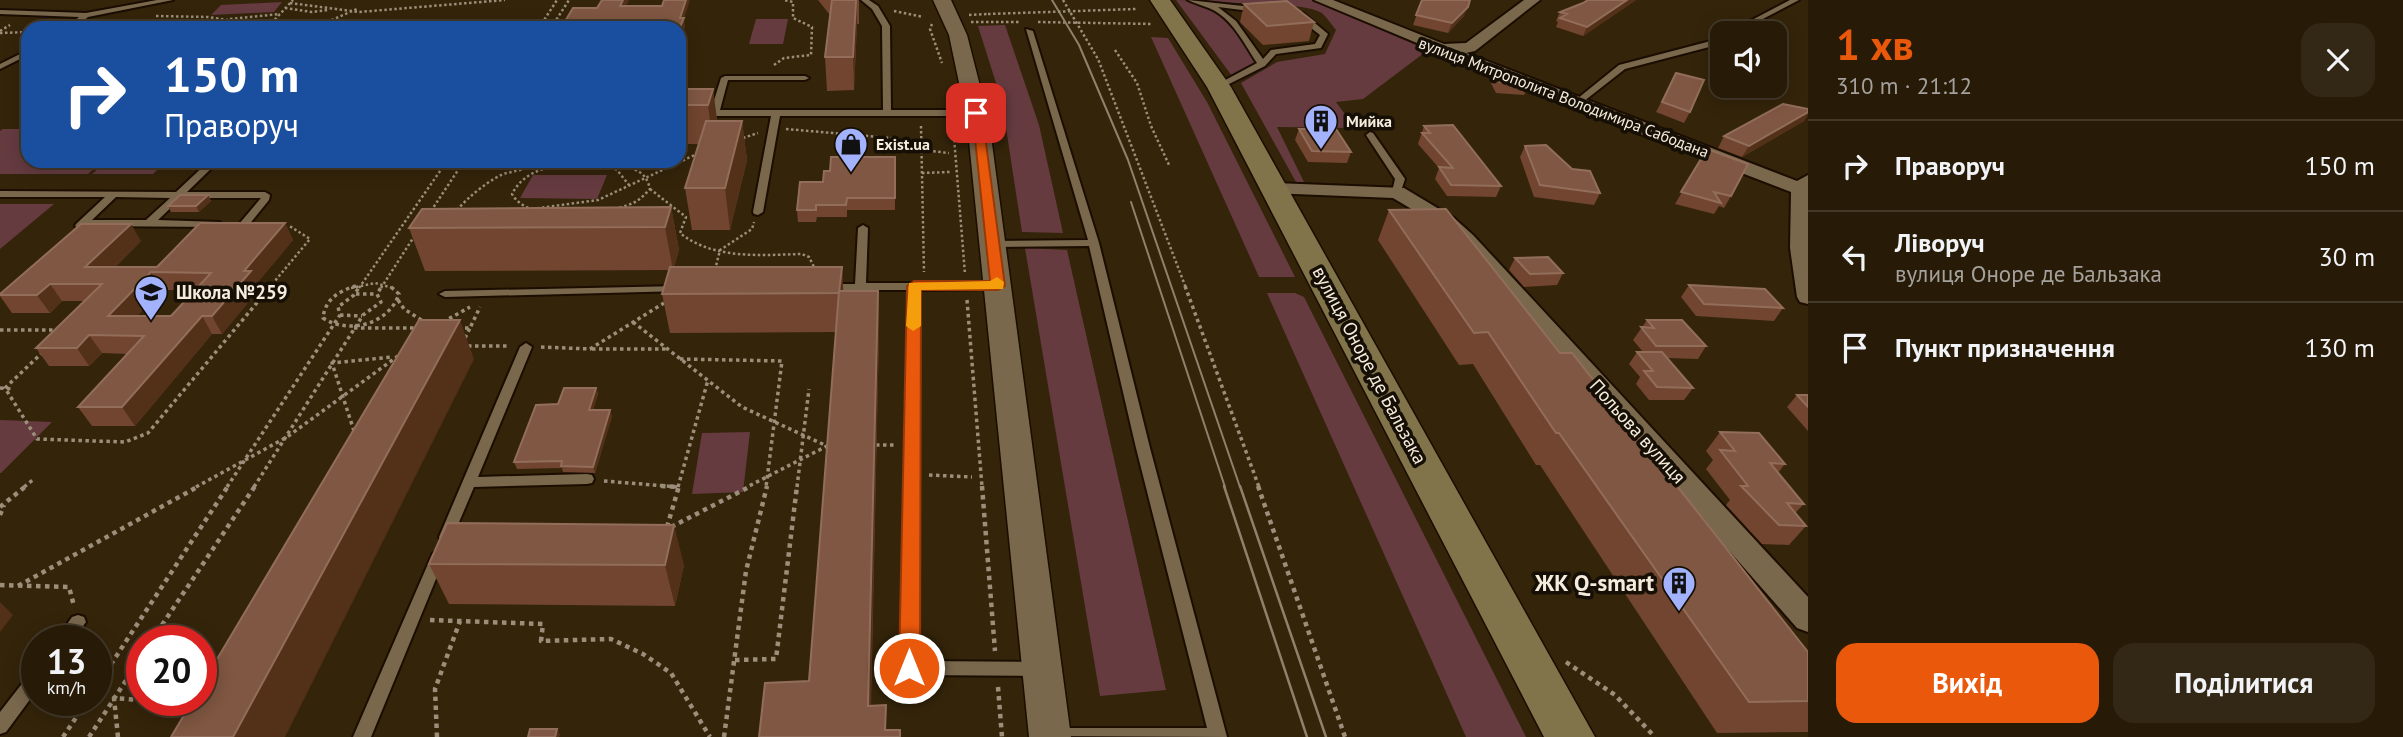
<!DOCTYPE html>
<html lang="uk">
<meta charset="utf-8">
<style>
:root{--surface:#271b08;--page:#332816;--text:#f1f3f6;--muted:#a4a19c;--line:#433929;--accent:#ea580c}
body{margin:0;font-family:"PT Sans",sans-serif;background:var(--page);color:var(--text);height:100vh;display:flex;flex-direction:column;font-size:26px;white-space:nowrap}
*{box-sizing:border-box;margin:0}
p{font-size:23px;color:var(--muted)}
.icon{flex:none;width:38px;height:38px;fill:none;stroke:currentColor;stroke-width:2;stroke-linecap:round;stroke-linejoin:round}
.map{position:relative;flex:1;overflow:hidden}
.details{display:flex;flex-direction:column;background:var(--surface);width:595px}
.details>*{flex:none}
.hud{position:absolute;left:21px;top:21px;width:665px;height:147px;border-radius:21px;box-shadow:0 4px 18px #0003,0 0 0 2px var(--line);background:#1a4fa0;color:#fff;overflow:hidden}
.buttons{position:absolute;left:1710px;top:21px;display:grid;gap:14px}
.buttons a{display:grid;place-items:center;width:77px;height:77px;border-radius:14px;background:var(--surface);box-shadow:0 4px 18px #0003,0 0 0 2px var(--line);font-size:35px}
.speed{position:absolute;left:21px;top:625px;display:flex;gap:14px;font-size:35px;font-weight:700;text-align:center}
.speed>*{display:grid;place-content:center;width:91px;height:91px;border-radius:50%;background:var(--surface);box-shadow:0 4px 18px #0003,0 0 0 2px var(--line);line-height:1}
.speed small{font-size:18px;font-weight:400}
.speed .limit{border:10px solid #d22;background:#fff;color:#111}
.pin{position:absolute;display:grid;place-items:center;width:60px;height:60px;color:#fff;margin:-30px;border-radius:14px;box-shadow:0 4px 10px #0006}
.me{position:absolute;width:77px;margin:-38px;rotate:0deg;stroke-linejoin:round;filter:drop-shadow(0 0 5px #0008)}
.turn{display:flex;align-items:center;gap:24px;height:147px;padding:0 28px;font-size:32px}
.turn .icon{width:91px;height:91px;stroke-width:2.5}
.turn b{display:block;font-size:49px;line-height:60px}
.round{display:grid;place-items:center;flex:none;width:74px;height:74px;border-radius:21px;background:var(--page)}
.summary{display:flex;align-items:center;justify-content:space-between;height:119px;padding:0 28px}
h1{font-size:42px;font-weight:700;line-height:52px;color:var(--accent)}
.cta{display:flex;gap:14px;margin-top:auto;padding:14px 28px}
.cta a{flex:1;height:80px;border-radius:21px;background:var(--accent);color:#fff;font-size:28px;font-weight:700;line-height:80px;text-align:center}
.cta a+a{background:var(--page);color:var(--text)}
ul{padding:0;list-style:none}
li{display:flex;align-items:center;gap:21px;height:91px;padding:0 28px;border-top:2px solid var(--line)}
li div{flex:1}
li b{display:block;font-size:26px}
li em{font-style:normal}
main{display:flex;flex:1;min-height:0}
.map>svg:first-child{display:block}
.green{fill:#653b40}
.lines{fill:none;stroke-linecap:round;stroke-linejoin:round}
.service-casing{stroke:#1b0d00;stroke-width:4}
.minor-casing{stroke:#1b0d00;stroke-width:4}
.tertiary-casing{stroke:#1b0d00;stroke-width:3}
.secondary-casing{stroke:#1b0d00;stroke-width:3}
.path-far2{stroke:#9b8e7a;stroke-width:2.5;stroke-dasharray:2.5 2.5;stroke-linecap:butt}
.path-far1{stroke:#9b8e7a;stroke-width:3.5;stroke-dasharray:3.5 3.5;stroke-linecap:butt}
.path{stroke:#9b8e7a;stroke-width:4.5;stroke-dasharray:4.5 4.5;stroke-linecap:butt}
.service{fill:#7a684d;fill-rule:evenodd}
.minor{fill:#7a684d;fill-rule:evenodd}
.tertiary{fill:#7a684d;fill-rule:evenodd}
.secondary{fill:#81744a;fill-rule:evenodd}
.tram-far1{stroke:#8f826d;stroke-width:2}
.tram{stroke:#8f826d;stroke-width:2.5}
.path-bridge{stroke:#9b8e7a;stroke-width:2.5;stroke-dasharray:2.5 2.5;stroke-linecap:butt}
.wall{fill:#71452f;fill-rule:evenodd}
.shaded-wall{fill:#533018}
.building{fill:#7f5742;stroke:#926e5a;stroke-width:2;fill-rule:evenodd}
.route{fill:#ea580c;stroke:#983908;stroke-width:2}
.slow{fill:#f59e0b}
.labels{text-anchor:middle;stroke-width:7;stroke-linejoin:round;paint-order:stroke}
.far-street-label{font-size:16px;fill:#f6ecdd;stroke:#160f05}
.far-poi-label{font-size:16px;font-weight:bold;fill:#f6ecdd;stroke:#160f05;text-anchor:start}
.poi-label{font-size:19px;font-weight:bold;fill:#f6ecdd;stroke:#160f05;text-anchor:start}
.street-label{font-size:19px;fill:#f6ecdd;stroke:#160f05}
.near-poi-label{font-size:23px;font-weight:bold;fill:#f6ecdd;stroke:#160f05;text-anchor:end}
</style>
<main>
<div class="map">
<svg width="1808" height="737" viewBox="0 0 1808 737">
<rect width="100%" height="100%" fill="#34240a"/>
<!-- green -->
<path class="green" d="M1176 0C1222 0 1233 29 1256 62L1232 76Z
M1200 0H1312L1428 50 1363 99 1336 102 1355 128 1277 127 1304 182H1296L1241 83 1277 62 1325 54 1336 30C1332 25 1327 18 1322 13 1299 0 1229 6 1200 0Z
M282 2 274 12 211 15 221 5Z
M756 19H788L783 44H749Z
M1005 25 1039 125 1063 233 1022 232 1002 102 978 26Z
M1151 37 1168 38 1207 102 1295 277H1259Z
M3 129H28V161H103L88 174H0V131Z
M108 161H167L153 174H92Z
M533 175H607L597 199 520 198Z
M0 204H54L0 249Z
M1025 248 1067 250 1166 690 1100 696Z
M1267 293H1295L1304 297 1526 737H1466Z
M0 420 52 422 1 473H0Z
M750 432 743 492 692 494 702 433Z"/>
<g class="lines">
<defs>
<path id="service" d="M157 0H173L88 17 75 28H66L79 17 0 14V10L86 13Z
M861 0H869L878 6 890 26 891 110H976L980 113 976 116H780L763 212 758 215 754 214 753 212 771 116H679V110H711L721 78 725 76H805L809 78 805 80H728L720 110H883L882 26 872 9Z
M1188 0 1261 8 1262 10 1258 12 1218 7 1236 21 1263 59 1271 50 1315 44 1320 35 1297 17V13H1303L1328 34 1321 48 1276 54 1265 66 1219 89H1216V85L1257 63C1245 45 1234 22 1215 11 1206 6 1196 4 1188 0Z
M1790 0H1799L1736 33H1727Z
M1026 29 1033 31 1099 243 1150 448 1227 737 1045 736 1048 730 1054 728H1207L1136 448 1089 246 993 247 988 244 993 241 1088 240Z
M1722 36V41L1713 46 1625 69 1579 105 1572 103 1619 65 1707 42Z
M28 50V55L0 69V64Z
M1370 132 1373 133 1405 179 1400 194 1397 195 1392 192 1395 179 1366 135Z
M209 161H219L187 192H265L270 195 269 200 248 226H240L239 224 261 198H181L158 220 220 222V226L216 227 86 226 80 229 75 226 76 224 105 197H0V191L176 192ZM116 197 170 198 146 220H92Z
M863 225 868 228 866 283H998L1004 286 998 289 920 290 917 661 1039 662 1045 664 1047 669 1045 674 1039 676 909 675 903 673 901 668 908 290H826L820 287 826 284H855L858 228Z
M679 286 685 289 683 291 445 297 439 294 445 291Z
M526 343 532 347 478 477 587 474 592 475 594 479 592 483 587 484 474 487 451 541 446 543 441 541 439 537 520 347Z
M438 551 443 553 445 557 371 737H353L431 557 433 553Z
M78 615 84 617 86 622 73 640H56L72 617Z
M37 670V690L6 732 0 734V712L31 672Z"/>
<path id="minor" d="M1314 0H1333L1444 44 1466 43 1524 0H1540L1475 51 1466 53 1797 181 1808 175V304L1800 302 1797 297 1790 248 1791 192 1570 107Z
M1275 183 1404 188 1454 218 1473 235 1808 597V632L1797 628 1459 243 1440 226 1393 198 1268 193 1265 189 1268 185Z"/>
<path id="tertiary" d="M933 0H951L967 35 989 121 1071 737H1029L967 121 949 35Z"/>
<path id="secondary" d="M1150 0H1170L1231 87 1595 737H1544L1207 87Z"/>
</defs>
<!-- service casing -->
<use href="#service" class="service-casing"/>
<!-- minor casing -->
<use href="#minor" class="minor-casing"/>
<!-- tertiary casing -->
<use href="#tertiary" class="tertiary-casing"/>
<!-- secondary casing -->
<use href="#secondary" class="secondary-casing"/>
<!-- path-far2 -->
<path class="path-far2" d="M1063 0 1098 59 1186 288
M290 3 359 12 505 0
M285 8 312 12 328 10
M894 11 923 17
M969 15 988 14
M156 16 208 17 268 26
M230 19 280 14
M971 22H1020
M1038 22 1153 24
M932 24 930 29 942 63
M268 27 293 0
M143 28 219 20
M313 28 357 9
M539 28 557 0
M551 28 569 0
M0 31 10 25
M0 33 28 32
M1115 50 1137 83 1151 126 1170 167
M774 65 784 58 811 55 812 27 793 18V2L784 0
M953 125 965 274
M921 126 924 272
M786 129 891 138 921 150 949 153
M743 138 758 133
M588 161 599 164
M667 161 679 162
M620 166C637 169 646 172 650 189 645 194 640 200 633 203 605 215 529 225 512 194 532 156 583 166 620 166Z
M610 167 617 170 629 185
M922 173 950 172
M650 189 686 217 680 233C714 260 761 255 802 254L809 257 815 269
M532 209 598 200 699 153
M457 210C466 199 493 176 507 173 524 169 527 169 544 161
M431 211 464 161
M715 270 720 250 752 229 754 222
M269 288 310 239 288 225
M351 288 375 283 393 288
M359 288 447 161
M381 288 415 235"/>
<!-- path-far1 -->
<path class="path-far1" d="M356 286C339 291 325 299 323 318 349 335 389 324 399 294L390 286
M1185 286 1259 487
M356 294H376
M398 300 404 309 423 321
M967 300 982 487
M340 315 362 316
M443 322 470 307
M633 322 742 407 827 446 747 487
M354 328H419
M458 328H470L480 307
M0 330H57
M465 338 470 328
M468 346H509
M541 347 590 349 664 303
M592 349H668
M43 352 5 388 37 439 125 442 148 433 271 286
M680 359 782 361 766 487
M0 388 12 389
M354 431 332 363 392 357
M876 445H895
M929 475 972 477
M604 481 678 487
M24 487 34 479
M196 487 287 437 402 353
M227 487 340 315 338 307 354 295 360 286
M254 487 363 315 381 302 377 294 382 286
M678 487 708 380
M797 487 809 389"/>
<!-- path -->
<path class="path" d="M661 486 678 487
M982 486 995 651
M1258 486 1345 737
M0 507 26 486
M0 515 4 505
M667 527 679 486
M671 527 751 486
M0 585 69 587 74 606
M18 586 199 486
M430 620 543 624 541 641 611 639 643 654 671 673 710 737
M152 640 255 486
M735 660 776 659 797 486
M1566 662 1615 695 1655 737
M96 687 228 486
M998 687 1002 737
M63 737 88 700
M89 737 142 656
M118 737 114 698 192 704 198 700
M437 737 435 689 460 621
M724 737 746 571 767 486"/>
<!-- service -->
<use href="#service" class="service"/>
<!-- minor -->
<use href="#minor" class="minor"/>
<!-- tertiary -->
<use href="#tertiary" class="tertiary"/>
<!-- secondary -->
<use href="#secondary" class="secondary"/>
<!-- tram-far1 -->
<path class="tram-far1" d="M1052 0 1079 45 1128 160 1240 487
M1131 202 1225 487"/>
<!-- tram -->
<path class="tram" d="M1224 486 1307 737
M1240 486 1326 737"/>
<!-- path-bridge -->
<path class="path-bridge" d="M988 14 1136 9"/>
</g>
<!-- wall -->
<path class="wall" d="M818 0H859V24H857L854 90 827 91 825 57 830 15Z
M1422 0 1464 16 1448 33 1413 25Z
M1588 0H1636L1583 36 1556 27 1558 22 1556 21 1560 12 1583 3Z
M1244 4 1314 22 1309 41 1263 45 1240 22Z
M1494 71 1529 85 1524 95 1496 93 1490 81Z
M1676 73 1690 112 1684 123 1656 112Z
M679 89H713L717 121H742L747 160 730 230H692L685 188 698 144H679Z
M1808 109V114L1804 121 1742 157 1718 148 1724 136Z
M1424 126 1501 186 1496 197 1447 196 1435 179 1439 168 1418 144Z
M1299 129 1351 152 1347 163 1308 162 1295 140Z
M1525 146 1572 169 1600 193 1594 205 1534 197 1520 157Z
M1707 149 1731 196 1724 208 1719 206 1714 214 1675 204Z
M895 157V210H847V217H817L816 222H798L797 210 823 182 830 171Z
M208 195 211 201 199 212H171L168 206Z
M671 207 679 250 674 267H842L843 291H878L879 332 871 706 886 705V730L759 737 809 681 836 332 670 333 662 294 669 270 425 271 409 228Z
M1389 210 1560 353 1808 652V732L1717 733 1540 465H1536L1473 364 1459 365 1378 240Z
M285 223 293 240 257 283 260 288 222 334H212L135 426H92L78 407 127 354 102 353 89 366H49L36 348 84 301H62L50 313H12L0 296V294L141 241 115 267H157ZM162 290H195L171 316H137Z
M1515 258 1563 273 1557 285 1524 287 1509 270Z
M1689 285 1783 308 1774 321 1696 316 1681 297Z
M1647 320 1706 346 1698 359 1668 358 1693 388 1684 400H1649L1636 384 1640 377 1629 364 1637 352H1643L1633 340Z
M596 388 598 394 593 410 612 416 595 473 563 472 562 468 517 469 514 462 558 404Z
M1797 395H1808V431L1787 407Z
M1720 432 1785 464 1778 473 1804 504 1795 513 1806 526 1789 545 1762 544 1726 505 1730 500 1706 469 1713 460 1706 451Z
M429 564 684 565 675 606 449 604Z"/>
<!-- shaded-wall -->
<path class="shaded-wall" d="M623 0H629L621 15 620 6Z
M686 0H690L684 19 685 27 679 42 680 18Z
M856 0 857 24 854 90 853 57Z
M1627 0H1636L1583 36 1587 27Z
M1468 7 1464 16 1448 33 1452 23Z
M713 89 718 128 713 144 708 105Z
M1808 112V114L1804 121 1742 157 1749 146Z
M742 121 747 160 730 230 725 188Z
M208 195 211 201 199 212 196 206Z
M671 207 679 250 673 270 665 227Z
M285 223 293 240 257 283 260 288 222 334 212 316 244 271Z
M131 224 141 241 97 284 85 267Z
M842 267 844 306 839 293Z
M151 272 162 290 120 334 108 316Z
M50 284 62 301 50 313 37 295Z
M878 291 879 332 870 737 868 706Z
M202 316 212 334 135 426 122 407Z
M460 320 474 359 285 737H233Z
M89 335 102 353 89 366 77 348Z
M596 388 598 394 591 416 589 410Z
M610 410 612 416 595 473 593 467Z
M674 525 684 565 675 606 665 565Z
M0 602 13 615 0 632Z
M557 729 560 735 559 737H555Z"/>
<!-- building -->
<path class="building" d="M602 0H623L620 6H662L664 0H686L680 18H684L679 29V28H561L573 8H597Z
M832 0H856L853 57H825Z
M1422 0H1470L1468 7 1452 23 1416 15Z
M1588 0H1627L1587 27 1560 18 1567 14 1560 12 1583 3Z
M1287 1 1314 22 1267 26 1244 4Z
M310 24H430L427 28H305Z
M1497 67 1525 79 1529 85 1500 82 1494 71Z
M1676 73 1704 80 1690 112 1662 102Z
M679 89H713L708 105H679Z
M1783 104 1808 109V112L1749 146 1724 136Z
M706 121H742L725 188H685Z
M1453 125 1501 186 1451 185 1439 167 1453 168 1422 133H1430L1424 126Z
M1299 129H1336L1351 152 1312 151Z
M1546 145 1572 169 1590 171 1600 193 1540 185 1525 146Z
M1707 149 1748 164 1731 196 1714 192 1721 203 1681 192Z
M831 157H895V198H847L846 205H816V210H797L800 182H823L824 171H830Z
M180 195H208L196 206H168Z
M671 207 665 227 409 228 422 209Z
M1446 209 1560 353H1572L1808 652V701L1749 702 1559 433H1556L1488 332 1474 333 1389 210Z
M200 223H285L244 271H251L212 316H202L122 407H78L144 336 89 335 77 348H36L102 284H50L37 295H0V294L81 224H131L85 267H157ZM151 272 211 273 171 316H108Z
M1548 257 1563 273 1530 274 1515 258Z
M670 267H842L839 293 662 294Z
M1689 285 1765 289 1783 308 1704 304Z
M839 291H878L868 706 886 705 885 730H900V737H759L765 683 809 681Z
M419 320H460L233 737H171L193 700H201V686Z
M1647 320H1682L1706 346H1656L1641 327 1654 328Z
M1637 352H1662L1693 388 1657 387 1644 371H1653Z
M564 388H596L589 410H610L593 467 561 466 562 461 514 462 536 405 558 404Z
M1797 395H1808V407Z
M1720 432 1759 433 1785 464 1770 463 1804 504 1787 503 1806 526 1779 525 1741 486H1748L1720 450 1735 451Z
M447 523 674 525 665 565 429 564Z
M530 729H557L555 737H528Z"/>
<!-- route -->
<path class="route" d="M972 111 982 113 1005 286 998 290H921L920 668 917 675 909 678 902 675 899 668 907 286 914 281H990Z"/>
<!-- slow -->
<path class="slow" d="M997 277 1004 282 1003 289 921 290V326L913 331 906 326 909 283 990 281Z"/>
<!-- icons -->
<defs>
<symbol id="building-pin" viewBox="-11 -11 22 30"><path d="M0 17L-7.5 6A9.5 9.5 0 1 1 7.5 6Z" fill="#a3b2fd" stroke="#160f05"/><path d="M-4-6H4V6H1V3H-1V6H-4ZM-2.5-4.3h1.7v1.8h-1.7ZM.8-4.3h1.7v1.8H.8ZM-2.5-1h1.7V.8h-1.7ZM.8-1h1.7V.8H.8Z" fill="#111"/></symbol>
<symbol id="shop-pin" viewBox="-11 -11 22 30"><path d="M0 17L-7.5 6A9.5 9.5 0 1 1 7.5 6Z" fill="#a3b2fd" stroke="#160f05"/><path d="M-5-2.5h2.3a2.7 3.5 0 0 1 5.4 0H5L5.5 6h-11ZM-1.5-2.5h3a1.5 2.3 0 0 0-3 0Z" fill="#111"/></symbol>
<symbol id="school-pin" viewBox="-11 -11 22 30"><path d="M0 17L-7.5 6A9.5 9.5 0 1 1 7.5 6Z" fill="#a3b2fd" stroke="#160f05"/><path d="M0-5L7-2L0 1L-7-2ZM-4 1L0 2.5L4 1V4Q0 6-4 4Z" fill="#111"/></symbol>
</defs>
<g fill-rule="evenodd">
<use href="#building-pin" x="1302" y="102" width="38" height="52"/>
<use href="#shop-pin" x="832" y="125" width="38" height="52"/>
<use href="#school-pin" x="132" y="273" width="38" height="52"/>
<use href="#building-pin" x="1660" y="564" width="38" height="52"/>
</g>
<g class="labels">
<!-- far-street labels -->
<g class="far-street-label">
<text transform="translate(1564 97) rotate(21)" y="6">вулиця Митрополита Володимира Сабодана</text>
</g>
<!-- far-poi labels -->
<g class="far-poi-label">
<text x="1346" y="127">Мийка</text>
<text x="876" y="150">Exist.ua</text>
</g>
<!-- poi labels -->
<g class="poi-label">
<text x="176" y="299">Школа №259</text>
</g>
<!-- street labels -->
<g class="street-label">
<text transform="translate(1370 365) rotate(62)" y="7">вулиця Оноре де Бальзака</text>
<text transform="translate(1638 431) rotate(48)" y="7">Польова вулиця</text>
</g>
<!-- near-poi labels -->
<g class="near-poi-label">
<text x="1654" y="591">ЖК Q-smart</text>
</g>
</g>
</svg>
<div class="buttons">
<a><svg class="icon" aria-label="sound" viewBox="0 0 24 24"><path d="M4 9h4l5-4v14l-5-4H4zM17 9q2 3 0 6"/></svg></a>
</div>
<div class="speed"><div>13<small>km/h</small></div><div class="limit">20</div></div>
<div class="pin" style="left:976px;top:113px;background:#d93025"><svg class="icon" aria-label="arrive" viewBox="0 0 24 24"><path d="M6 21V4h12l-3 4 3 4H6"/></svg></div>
<svg class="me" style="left:909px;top:668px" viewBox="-20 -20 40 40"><circle r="17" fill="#ea580c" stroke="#fff" stroke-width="3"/><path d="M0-11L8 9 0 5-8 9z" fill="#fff"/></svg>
<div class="hud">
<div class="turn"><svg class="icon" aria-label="right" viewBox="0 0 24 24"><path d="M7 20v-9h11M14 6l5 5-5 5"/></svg><div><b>150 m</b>Праворуч</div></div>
</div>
</div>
<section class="details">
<div class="summary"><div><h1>1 хв</h1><p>310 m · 21:12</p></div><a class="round"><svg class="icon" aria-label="close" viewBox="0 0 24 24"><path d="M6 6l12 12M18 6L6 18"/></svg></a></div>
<ul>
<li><svg class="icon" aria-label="right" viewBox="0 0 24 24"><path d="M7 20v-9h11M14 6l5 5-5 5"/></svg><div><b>Праворуч</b></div><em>150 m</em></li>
<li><svg class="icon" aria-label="left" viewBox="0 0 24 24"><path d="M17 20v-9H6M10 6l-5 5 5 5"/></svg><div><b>Ліворуч</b><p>вулиця Оноре де Бальзака</p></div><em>30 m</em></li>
<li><svg class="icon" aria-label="arrive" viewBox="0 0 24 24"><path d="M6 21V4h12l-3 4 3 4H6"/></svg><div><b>Пункт призначення</b></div><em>130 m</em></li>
</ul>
<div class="cta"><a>Вихід</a><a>Поділитися</a></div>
</section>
</main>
